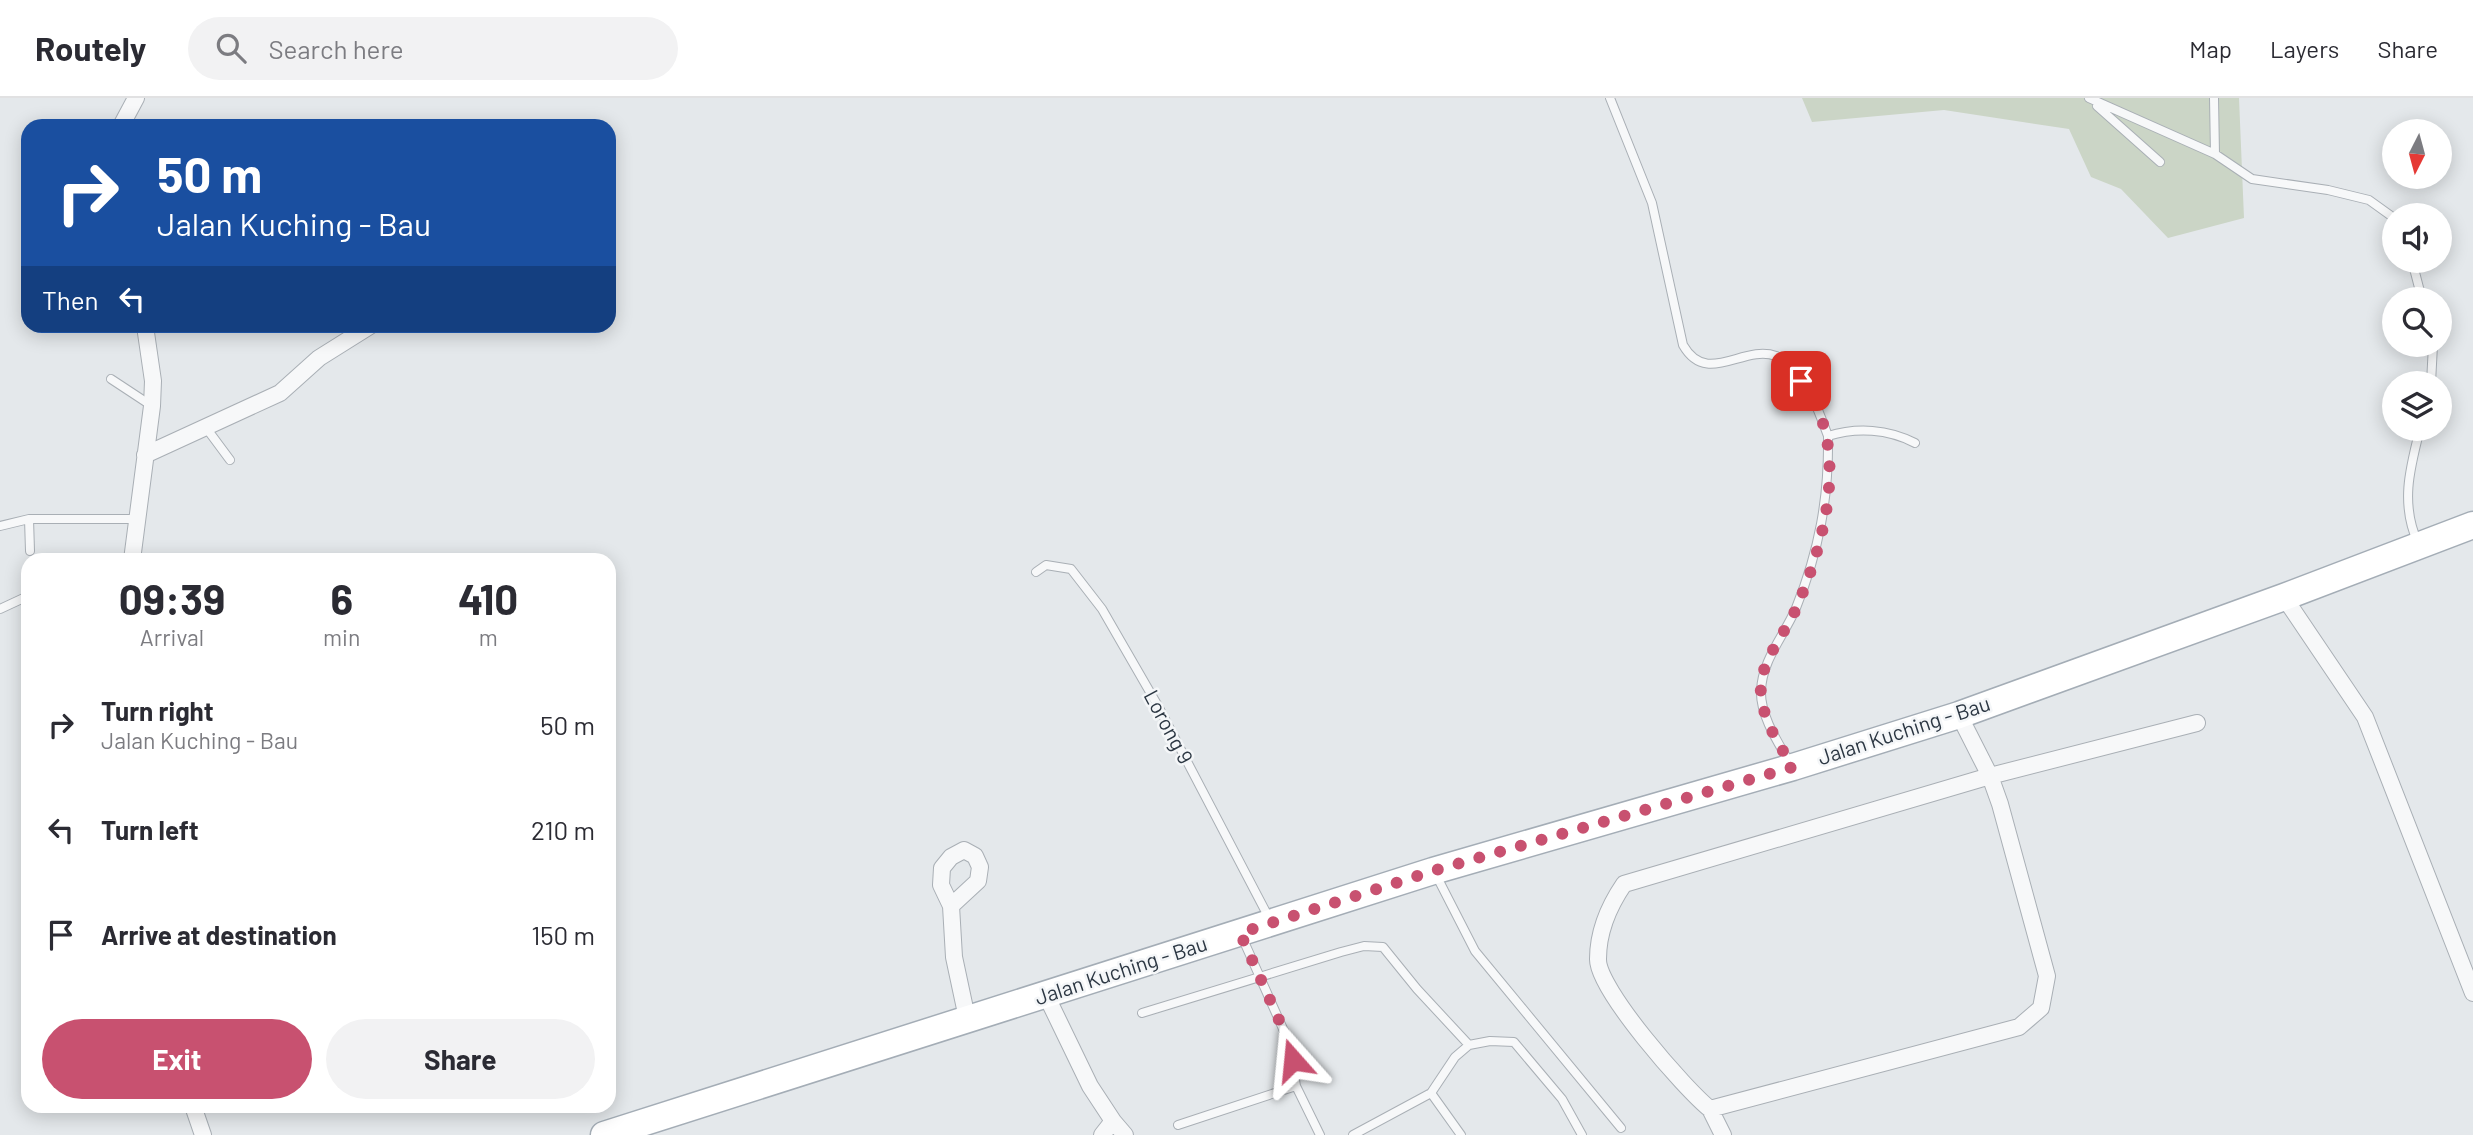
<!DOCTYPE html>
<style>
:root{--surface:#fff;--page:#f2f2f3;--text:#2b2b33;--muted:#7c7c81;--line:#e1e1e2;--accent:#c85170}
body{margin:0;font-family:Barlow,sans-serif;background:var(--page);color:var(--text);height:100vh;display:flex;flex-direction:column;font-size:26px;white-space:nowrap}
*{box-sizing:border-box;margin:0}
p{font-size:23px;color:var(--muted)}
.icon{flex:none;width:38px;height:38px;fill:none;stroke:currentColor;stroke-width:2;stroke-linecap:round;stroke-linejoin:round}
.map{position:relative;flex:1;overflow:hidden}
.sheet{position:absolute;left:21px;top:455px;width:595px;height:560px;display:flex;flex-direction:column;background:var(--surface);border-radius:21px;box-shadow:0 4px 18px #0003}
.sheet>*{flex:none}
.banner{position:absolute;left:21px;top:21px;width:595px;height:214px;border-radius:21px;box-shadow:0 4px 18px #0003;background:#1a4fa0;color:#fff;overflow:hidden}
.needle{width:46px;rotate:186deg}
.fabs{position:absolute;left:2382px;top:21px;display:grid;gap:14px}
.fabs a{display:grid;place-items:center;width:70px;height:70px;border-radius:50%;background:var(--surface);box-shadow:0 4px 18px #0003;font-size:35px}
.pin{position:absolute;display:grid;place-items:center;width:60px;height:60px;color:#fff;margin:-30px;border-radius:14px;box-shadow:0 4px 10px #0006}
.me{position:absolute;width:77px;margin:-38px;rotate:342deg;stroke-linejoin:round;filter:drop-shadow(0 0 5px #0008)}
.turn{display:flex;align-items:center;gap:24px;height:147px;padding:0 21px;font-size:32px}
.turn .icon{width:91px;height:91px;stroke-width:2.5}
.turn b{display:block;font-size:49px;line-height:60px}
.then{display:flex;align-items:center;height:66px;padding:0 21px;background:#0003;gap:14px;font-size:26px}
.eta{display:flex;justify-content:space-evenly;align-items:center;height:119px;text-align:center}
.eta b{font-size:42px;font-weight:700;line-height:49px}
.primary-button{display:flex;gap:14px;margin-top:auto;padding:14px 21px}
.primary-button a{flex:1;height:80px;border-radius:42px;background:var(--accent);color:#fff;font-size:28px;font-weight:700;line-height:80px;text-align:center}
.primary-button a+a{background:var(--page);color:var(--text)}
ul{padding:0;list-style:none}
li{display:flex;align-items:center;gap:21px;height:105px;padding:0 21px}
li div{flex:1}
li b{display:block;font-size:26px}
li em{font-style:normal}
header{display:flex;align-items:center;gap:42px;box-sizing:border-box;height:98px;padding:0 35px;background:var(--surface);border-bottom:2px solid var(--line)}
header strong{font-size:33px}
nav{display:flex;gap:38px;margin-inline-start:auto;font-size:24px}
.search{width:490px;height:63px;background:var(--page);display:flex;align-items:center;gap:18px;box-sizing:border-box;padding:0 24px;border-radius:38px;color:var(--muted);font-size:26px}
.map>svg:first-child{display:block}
.green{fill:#cbd5c6}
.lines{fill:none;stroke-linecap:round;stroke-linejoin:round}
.lane-casing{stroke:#a9afb5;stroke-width:10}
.street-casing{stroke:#a9afb5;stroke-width:18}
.primary-casing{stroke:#a4adb6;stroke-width:29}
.lane{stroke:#f7f8f9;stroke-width:8}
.street{stroke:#f7f8f9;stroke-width:16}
.primary{stroke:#fff;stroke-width:26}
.route{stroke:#c85170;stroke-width:12;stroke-dasharray:0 21.6}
.labels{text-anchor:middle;stroke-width:5;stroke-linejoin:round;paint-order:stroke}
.street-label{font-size:21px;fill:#2c3743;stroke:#f4f6f8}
</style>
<header>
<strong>Routely</strong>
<div class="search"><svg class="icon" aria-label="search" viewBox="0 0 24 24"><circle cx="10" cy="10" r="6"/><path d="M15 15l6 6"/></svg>Search here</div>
<nav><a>Map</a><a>Layers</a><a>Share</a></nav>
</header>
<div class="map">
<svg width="2473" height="1037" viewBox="0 0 2473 1037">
<rect width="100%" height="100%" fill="#e4e8eb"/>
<!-- green -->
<path class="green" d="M1802 0H2239L2244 120 2168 140 2121 91 2091 79 2069 31 1944 12 1812 24Z"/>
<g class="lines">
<defs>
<path id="lane" d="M1610 0 1652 105 1683 247C1707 289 1743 246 1776 258 1803 269 1819 313 1828 338
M2089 0 2215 56
M2214 0 2215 56 2252 81 2328 92 2369 102 2394 120
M2097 8 2160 64
M2412 163 2422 201
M111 281 152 308
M2431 285 2433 247
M207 331 230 362
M29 421 30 453
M0 428 29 421H136
M2418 445C2400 406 2410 370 2420 331
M1036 474 1046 467 1071 471 1102 511 1158 608 1269 820
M0 511 28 498
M1791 667C1779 646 1760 618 1761 593 1762 562 1784 538 1796 510 1819 453 1829 400 1828 338 1857 329 1888 331 1915 345
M1435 775 1475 853 1621 1030
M1242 839 1288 942 1296 988 1320 1037
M1142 915 1341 854 1364 848 1383 849 1417 891 1469 947 1490 943 1514 944 1562 1001 1582 1037
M1431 995 1461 1037
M1178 1027 1296 988
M1353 1037 1431 995 1455 959 1469 947"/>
<path id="street" d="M121 28 136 0
M145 357 280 295 319 260 370 228
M132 462 152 308 153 283 145 228
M2284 499 2365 619 2473 895
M1959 617 1990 678 2000 706 2047 878 2041 910 2019 929 1710 1011C1686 992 1597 891 1598 861 1598 833 1609 808 1624 786L1990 678 2197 625
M951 808 978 783 980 769 975 758 964 752 951 759 942 770 941 787 951 808 954 859 967 920
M1046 897 1090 988 1113 1023 1102 1037
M193 1008 203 1037
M1710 1011 1723 1037
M1113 1023 1125 1037"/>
<path id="primary" d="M604 1037 1433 773 1793 669 1959 617 2284 499 2473 427"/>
</defs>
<!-- lane casing -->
<use href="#lane" class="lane-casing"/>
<!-- street casing -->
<use href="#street" class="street-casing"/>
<!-- primary casing -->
<use href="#primary" class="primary-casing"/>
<!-- lane -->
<use href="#lane" class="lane"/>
<!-- street -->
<use href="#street" class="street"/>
<!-- primary -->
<use href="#primary" class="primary"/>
</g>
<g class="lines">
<!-- route -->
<path class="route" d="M1293 962 1288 942 1240 835 1433 773 1793 669C1779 647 1763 622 1761 596 1758 566 1783 539 1795 513 1825 445 1852 347 1801 283"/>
</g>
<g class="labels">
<!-- street labels -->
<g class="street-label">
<text transform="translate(1168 629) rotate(62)" y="7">Lorong 9</text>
<text transform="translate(1904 633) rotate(-18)" y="7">Jalan Kuching - Bau</text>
<text transform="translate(1121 873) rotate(-18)" y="7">Jalan Kuching - Bau</text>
</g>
</g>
</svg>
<div class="fabs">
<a><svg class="needle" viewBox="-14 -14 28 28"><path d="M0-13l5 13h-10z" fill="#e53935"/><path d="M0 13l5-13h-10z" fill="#7c7c81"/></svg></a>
<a><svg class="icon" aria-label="sound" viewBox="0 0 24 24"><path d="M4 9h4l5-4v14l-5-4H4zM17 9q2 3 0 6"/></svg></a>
<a><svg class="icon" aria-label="search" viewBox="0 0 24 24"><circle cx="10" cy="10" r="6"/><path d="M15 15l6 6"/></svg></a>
<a><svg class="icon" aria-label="layers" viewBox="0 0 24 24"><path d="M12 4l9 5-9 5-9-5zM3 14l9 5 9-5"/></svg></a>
</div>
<div class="pin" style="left:1801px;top:283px;background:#d93025"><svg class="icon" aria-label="arrive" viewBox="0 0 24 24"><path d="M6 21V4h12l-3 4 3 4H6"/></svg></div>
<svg class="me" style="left:1293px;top:962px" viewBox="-20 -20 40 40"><path d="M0-17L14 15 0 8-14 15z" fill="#c85170" stroke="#fff" stroke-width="4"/></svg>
<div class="banner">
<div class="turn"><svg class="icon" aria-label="right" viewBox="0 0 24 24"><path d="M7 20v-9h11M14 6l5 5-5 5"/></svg><div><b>50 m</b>Jalan Kuching - Bau</div></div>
<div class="then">Then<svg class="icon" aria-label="left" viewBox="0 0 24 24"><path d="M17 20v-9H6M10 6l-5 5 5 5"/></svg></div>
</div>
<section class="sheet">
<div class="eta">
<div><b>09:39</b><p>Arrival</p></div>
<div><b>6</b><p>min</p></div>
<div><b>410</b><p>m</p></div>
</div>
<ul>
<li><svg class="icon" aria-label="right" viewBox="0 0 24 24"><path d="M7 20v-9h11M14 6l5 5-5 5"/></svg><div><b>Turn right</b><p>Jalan Kuching - Bau</p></div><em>50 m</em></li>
<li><svg class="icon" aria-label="left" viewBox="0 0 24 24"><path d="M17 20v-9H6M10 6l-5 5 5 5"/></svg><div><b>Turn left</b></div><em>210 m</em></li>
<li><svg class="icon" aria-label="arrive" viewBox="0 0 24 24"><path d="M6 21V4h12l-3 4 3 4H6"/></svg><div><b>Arrive at destination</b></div><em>150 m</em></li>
</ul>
<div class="primary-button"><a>Exit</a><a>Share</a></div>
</section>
</div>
